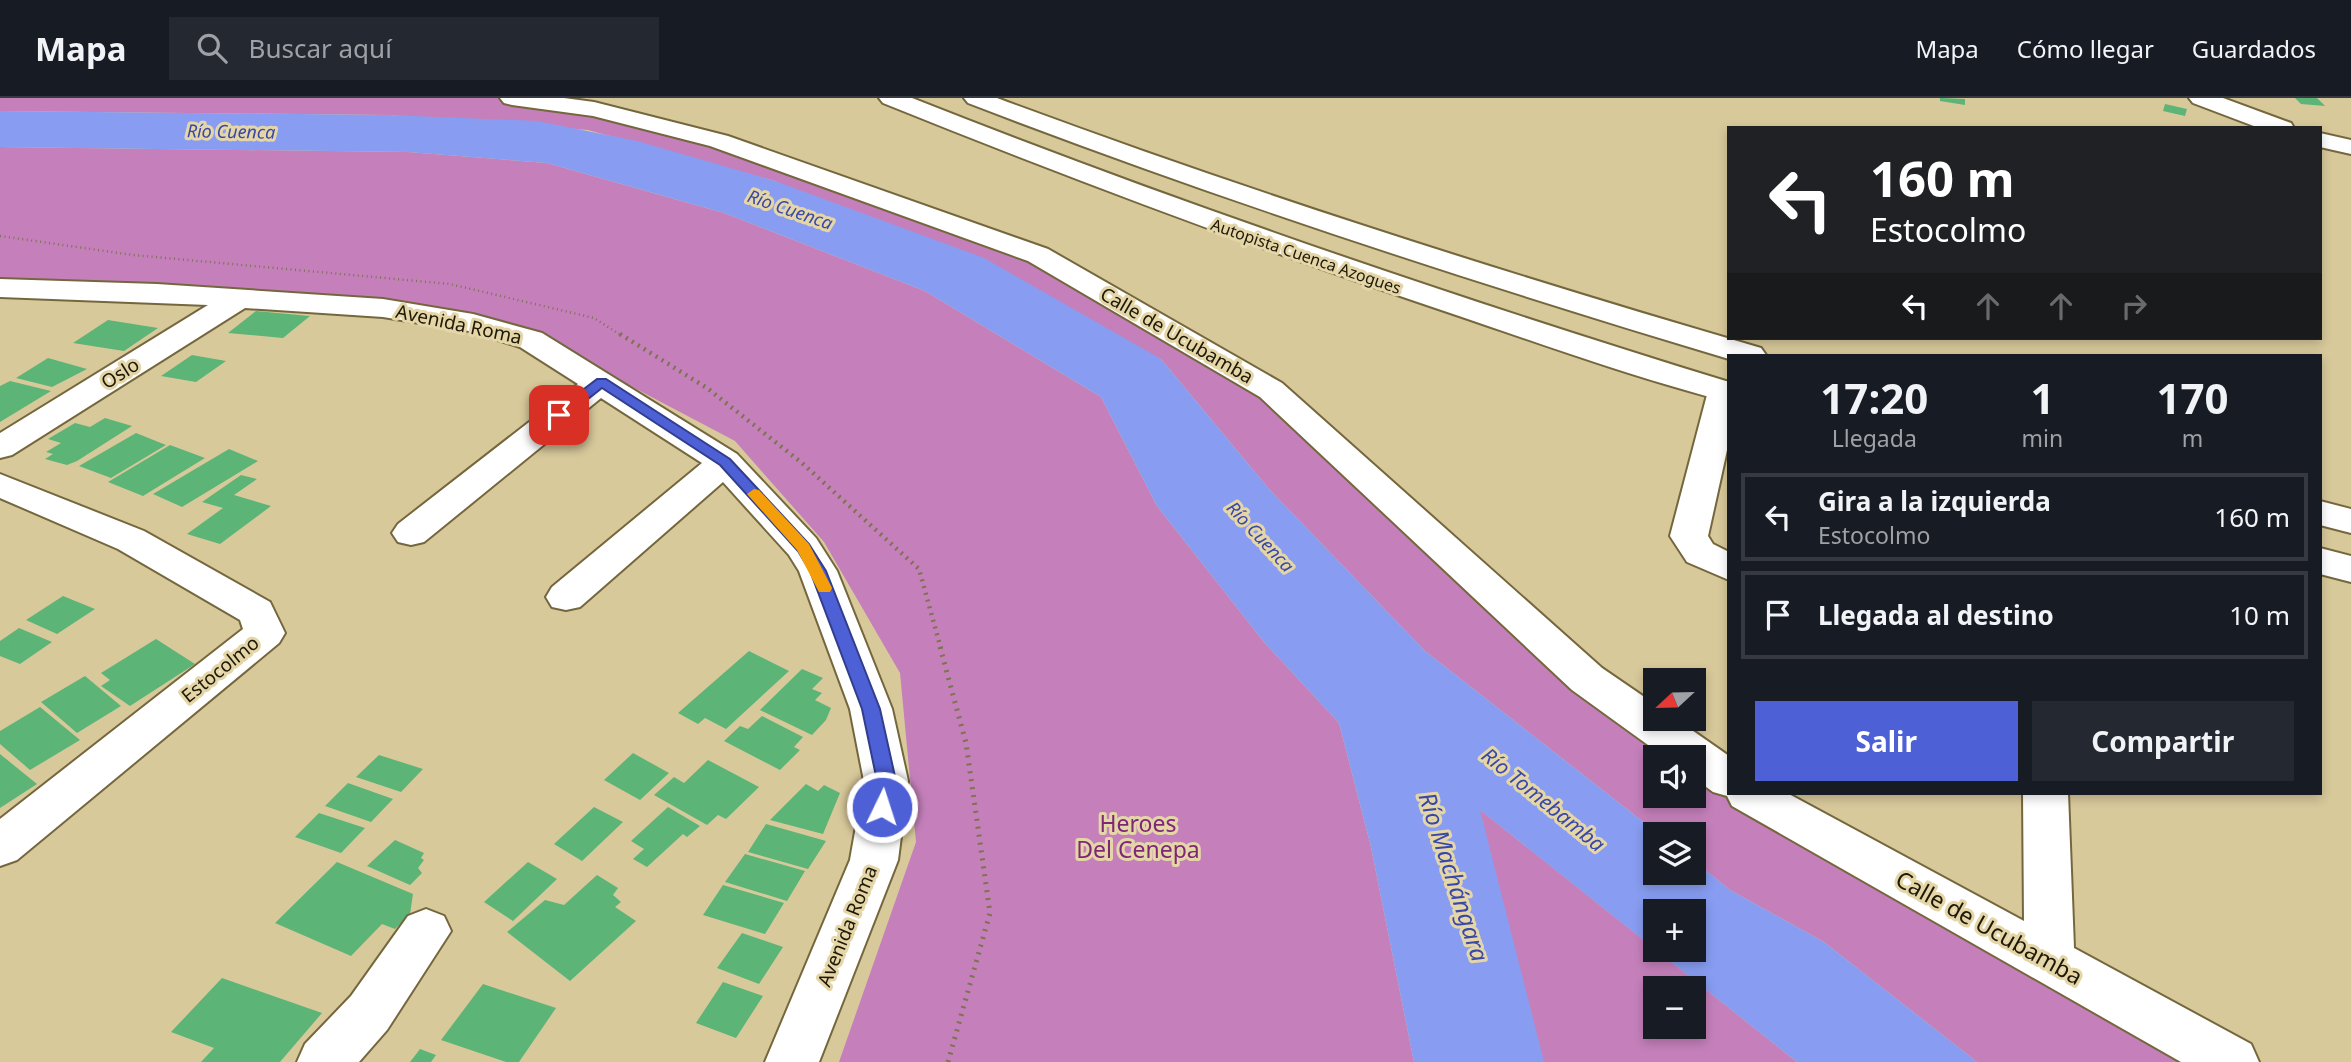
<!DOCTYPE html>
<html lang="es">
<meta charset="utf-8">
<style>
:root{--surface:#171b24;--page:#242831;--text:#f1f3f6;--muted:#9ea1a6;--line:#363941;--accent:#4d60d6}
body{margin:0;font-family:"Noto Sans",sans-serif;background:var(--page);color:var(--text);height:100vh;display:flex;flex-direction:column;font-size:26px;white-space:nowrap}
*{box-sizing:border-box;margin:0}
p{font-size:23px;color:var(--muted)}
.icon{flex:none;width:38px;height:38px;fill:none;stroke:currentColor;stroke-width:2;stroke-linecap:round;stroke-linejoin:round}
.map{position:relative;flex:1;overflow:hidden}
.details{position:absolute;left:1727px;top:256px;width:595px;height:441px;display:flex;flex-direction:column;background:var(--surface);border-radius:0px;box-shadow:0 4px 10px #0003}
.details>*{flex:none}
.top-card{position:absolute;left:1727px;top:28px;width:595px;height:214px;border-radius:0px;box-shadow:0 4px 10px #0003;background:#202124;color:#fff;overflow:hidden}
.needle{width:46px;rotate:248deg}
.fabs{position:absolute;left:1643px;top:570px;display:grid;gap:14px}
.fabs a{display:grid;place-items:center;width:63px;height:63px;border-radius:0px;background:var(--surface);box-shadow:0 4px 10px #0003;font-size:35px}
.pin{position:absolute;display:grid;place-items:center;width:60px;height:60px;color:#fff;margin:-30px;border-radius:14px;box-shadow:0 4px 10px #0006}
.me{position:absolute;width:77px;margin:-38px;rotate:4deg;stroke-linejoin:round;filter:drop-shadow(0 0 5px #0008)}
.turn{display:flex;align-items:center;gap:24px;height:147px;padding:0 28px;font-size:32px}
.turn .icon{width:91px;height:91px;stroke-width:2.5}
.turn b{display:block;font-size:49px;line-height:60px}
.lanes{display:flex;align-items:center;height:66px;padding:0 28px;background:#0003;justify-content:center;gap:35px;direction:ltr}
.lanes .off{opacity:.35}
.eta{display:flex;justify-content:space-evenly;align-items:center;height:119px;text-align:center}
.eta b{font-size:42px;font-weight:700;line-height:49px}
.action{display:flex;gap:14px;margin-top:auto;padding:14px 28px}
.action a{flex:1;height:80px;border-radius:0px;background:var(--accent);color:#fff;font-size:28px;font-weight:700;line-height:80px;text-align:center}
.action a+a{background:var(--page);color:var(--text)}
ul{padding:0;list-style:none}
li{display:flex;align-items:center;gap:21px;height:88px;margin:0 14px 10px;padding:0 14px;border:4px solid var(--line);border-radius:0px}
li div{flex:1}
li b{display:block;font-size:26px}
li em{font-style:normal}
header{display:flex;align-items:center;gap:42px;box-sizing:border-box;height:98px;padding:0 35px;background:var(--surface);border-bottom:2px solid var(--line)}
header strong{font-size:33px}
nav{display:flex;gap:38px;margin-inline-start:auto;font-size:24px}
.search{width:490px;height:63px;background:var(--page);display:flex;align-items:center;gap:18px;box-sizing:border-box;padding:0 24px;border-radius:0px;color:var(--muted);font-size:26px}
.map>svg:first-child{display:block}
.green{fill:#c580bb;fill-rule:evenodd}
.water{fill:#889df1}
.building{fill:#5cb477}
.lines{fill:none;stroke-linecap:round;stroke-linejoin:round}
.minor-casing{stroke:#75673d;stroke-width:4}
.highway-casing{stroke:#75673d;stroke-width:4}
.path-far2{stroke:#7d7252;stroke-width:2.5;stroke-dasharray:1 3.5;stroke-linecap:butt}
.path-far1{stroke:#7d7252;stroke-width:4.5;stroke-dasharray:2 5;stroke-linecap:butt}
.path{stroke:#7d7252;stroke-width:5;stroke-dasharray:2 6;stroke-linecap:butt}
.minor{fill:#fff;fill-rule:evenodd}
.highway{fill:#fff;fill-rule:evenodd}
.route{fill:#4d60d6;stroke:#323e8b;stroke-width:2}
.slow{fill:#f59e0b}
.labels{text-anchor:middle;stroke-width:6;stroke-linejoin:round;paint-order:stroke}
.far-street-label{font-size:16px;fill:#1e1807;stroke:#e5d6a8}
.far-water-label{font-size:18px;font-style:italic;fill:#3948a8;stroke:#e5d6a8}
.street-label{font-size:19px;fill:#1e1807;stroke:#e5d6a8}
.water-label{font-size:21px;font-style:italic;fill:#3948a8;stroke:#e5d6a8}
.near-park-label{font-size:23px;fill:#7f2777;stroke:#e5d6a8}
.near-street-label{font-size:23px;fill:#1e1807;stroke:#e5d6a8}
.near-water-label{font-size:24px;font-style:italic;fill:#3948a8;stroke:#e5d6a8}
</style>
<header>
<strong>Mapa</strong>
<div class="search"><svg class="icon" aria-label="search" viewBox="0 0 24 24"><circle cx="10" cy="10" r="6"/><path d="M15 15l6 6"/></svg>Buscar aquí</div>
<nav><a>Mapa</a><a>Cómo llegar</a><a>Guardados</a></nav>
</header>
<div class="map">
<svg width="2351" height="964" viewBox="0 0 2351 964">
<rect width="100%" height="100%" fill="#d8c99b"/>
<!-- green -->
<path class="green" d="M0 0H512L719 43 1038 157 1271 292 1459 468 1729 681V695H1748L2232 964H1977L1824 844 1730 792 1694 763V737H1660L1425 553 1269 391 1161 261 775 83 588 32 388 17 0 13ZM1656 660H1694V698H1656Z
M0 49 408 54 547 65 724 115 925 193 1101 299 1157 408 1264 544 1339 625 1371 749 1414 964H839L916 744 900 575 824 444 735 343 623 284 542 236 134 187 0 180Z
M1479 711 1797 964H1542ZM1656 891H1694V929H1656Z"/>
<!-- water -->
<path class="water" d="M0 13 388 17 537 23 637 43 775 83 984 160 1161 261 1269 391 1425 553 1660 737H1656V775H1694V763L1730 792 1824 844 1977 964H1797L1656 852H1694V814H1656V852L1480 712 1544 964H1414L1371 749 1339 625 1264 544 1157 408 1101 299 925 193 724 115 547 65 408 54 0 49Z"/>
<!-- building -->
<path class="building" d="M1940 0 1965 1V7L1940 3Z
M2295 0H2317L2325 8 2301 6Z
M2165 6 2187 11 2185 18 2163 13Z
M256 213 310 218 283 240 228 235Z
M108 222 158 230 124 253 73 245Z
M192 257 226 263 196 284 161 278Z
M48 260 87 271 52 289 16 280Z
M10 283 51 293 0 324V288Z
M105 320 132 328 77 363 67 367 45 361 53 356 46 354 61 345 48 341 75 325 90 329Z
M136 335 166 347 111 380 79 368Z
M170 347 205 360 143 398 108 384Z
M229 351 258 363 182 409 153 396Z
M241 377 257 381 234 397 271 408 220 446 187 436 223 410 202 404Z
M63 498 95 511 57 536 26 522Z
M19 530 52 544 20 566 0 558V543Z
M156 541 195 566 130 608 101 588 110 582 101 575Z
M749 553 789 573 726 631 705 620 698 626 678 615Z
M802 571 823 580 812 591 822 595 815 602 831 610 826 622 812 637 760 612Z
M85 578 121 608 77 635 41 604Z
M40 609 80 642 30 672 0 646V633Z
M762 618 803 639 794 649 800 652 780 672 724 643 740 628 748 631Z
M633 655 669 675 640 702 604 682Z
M0 656 37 686 0 710Z
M379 657 423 671 401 694 356 679Z
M708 662 759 689 726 721 718 717 707 727 654 697 674 679 684 685Z
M348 685 393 701 371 724 325 708Z
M806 686 818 693 824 687 840 695 823 736 770 722Z
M594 709 623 724 582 763 554 746Z
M668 709 700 728 687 739 683 736 647 769 633 761 644 751 631 743Z
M319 715 365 730 341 755 295 739Z
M766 726 826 743 808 771 748 754Z
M395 742 424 755 421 760 424 762 418 770 422 775 410 787 367 768Z
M745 756 805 773 787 803 725 784Z
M337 764 413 796 410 816 395 831 382 826 351 858 275 825Z
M528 764 557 781 513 823 484 804Z
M597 777 618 790 613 797 621 804 615 809 636 823 570 883 507 834 545 802 564 807Z
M723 787 784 805 765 836 703 817Z
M742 835 783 849 759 886 717 870Z
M222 880 322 915 280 964H201L214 950 171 934Z
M723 884 763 898 736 940 696 925Z
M483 886 556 910 519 964H506L441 942Z
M420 951 436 957 431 964H410Z"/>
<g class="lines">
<defs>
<path id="minor" d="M500 0H564L594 4 728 38 1048 151 1282 285 1602 570 1656 607V621H1676L1729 658V695H1787L2024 823 2023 695H2068L2074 850 2251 946 2259 964H2181L1732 708 1727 698 1713 694 1694 680V660H1666L1572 592 1260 299 1028 163 710 48 593 18 512 7 504 5Z
M2189 0H2223L2291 25 2294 30H2259L2193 5Z
M2320 35 2351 42V56L2320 49Z
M0 181 157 186 383 201 473 216 542 235 737 356 816 440 837 473 892 611 908 683 898 762 819 964H765L850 762 864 683 850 611 799 473 789 457 723 384 580 509 566 512 552 509 546 499 552 489 702 365 601 300 424 444 411 447 398 444 392 435 398 426 578 286 520 249 469 233 383 219 245 210 12 357 0 360V335L208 207 0 199Z
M1724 283 1729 284V343L1708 438 1713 446 1729 454V482L1687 464 1670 438 1708 293 1713 286Z
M0 376 144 433 270 504 285 535 279 545 17 762 0 768V721L243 531 240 522 118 451 0 400Z
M426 811 444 818 451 833 387 932 359 964H297L305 946 351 898 408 818Z"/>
<path id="highway" d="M879 0H912C1180 106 1453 199 1729 284V304C1639 281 1550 249 1462 219 1267 154 1074 82 883 5Z
M964 0H997C1249 94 1504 175 1761 250L1766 257H1729V261C1472 184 1218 101 968 5Z
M2320 403 2351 411V435L2320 427Z
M2320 450 2351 458V484L2320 476Z"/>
</defs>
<!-- minor casing -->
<use href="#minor" class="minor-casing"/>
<!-- highway casing -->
<use href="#highway" class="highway-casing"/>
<!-- path-far2 -->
<path class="path-far2" d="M0 138 133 157 450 186 594 220 622 238"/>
<!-- path-far1 -->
<path class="path-far1" d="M620 236 707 290 802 365 919 471 941 551"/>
<!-- path -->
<path class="path" d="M940 549 966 645 990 815 948 964"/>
<!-- minor -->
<use href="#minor" class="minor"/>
<!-- highway -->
<use href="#highway" class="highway"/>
</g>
<!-- route -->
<path class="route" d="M597 281H606L730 361 809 446 826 473 880 611 896 683 889 715H875L873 709 877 683 862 611 810 473 798 453 720 367 602 290 564 320H554V314Z"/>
<!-- slow -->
<path class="slow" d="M754 391 759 392 809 446 832 490 830 494H819L797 452 747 396Z"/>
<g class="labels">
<!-- far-street labels -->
<g class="far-street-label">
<text transform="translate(1306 158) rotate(19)" y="6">Autopista Cuenca Azogues</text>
</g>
<!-- far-water labels -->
<g class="far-water-label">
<text transform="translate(231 34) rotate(1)" y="6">Río Cuenca</text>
<text transform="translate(790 112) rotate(19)" y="6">Río Cuenca</text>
<text transform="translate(1260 439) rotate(47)" y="6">Río Cuenca</text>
</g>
<!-- street labels -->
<g class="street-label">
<text transform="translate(459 226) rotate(12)" y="7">Avenida Roma</text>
<text transform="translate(1177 237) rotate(30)" y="7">Calle de Ucubamba</text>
<text transform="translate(120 275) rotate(-32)" y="7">Oslo</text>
<text transform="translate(220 571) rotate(-39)" y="7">Estocolmo</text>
<text transform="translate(847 828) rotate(-68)" y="7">Avenida Roma</text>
</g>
<!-- water labels -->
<g class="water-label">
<text transform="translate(1543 702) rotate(39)" y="7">Río Tomebamba</text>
</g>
<!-- near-park labels -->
<g class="near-park-label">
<text x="1138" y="734">Heroes<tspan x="1138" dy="26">Del Cenepa</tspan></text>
</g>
<!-- near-street labels -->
<g class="near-street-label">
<text transform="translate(1989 830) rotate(29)" y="8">Calle de Ucubamba</text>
</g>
<!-- near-water labels -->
<g class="near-water-label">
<text transform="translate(1453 779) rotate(72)" y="8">Río Machángara</text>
</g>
</g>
</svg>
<div class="fabs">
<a><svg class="needle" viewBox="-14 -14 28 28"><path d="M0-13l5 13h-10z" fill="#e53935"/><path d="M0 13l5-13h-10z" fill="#9ea1a6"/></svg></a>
<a><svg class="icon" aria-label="sound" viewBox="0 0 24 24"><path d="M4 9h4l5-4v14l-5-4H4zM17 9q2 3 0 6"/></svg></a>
<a><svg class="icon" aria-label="layers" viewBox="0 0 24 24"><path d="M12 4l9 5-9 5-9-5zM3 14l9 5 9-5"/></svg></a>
<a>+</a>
<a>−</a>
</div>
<div class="pin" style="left:559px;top:317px;background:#d93025"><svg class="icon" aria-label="arrive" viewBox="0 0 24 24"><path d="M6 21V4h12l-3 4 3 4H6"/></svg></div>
<svg class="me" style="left:882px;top:709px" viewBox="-20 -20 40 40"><circle r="17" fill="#4d60d6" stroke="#fff" stroke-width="3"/><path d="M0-11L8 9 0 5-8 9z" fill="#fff"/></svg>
<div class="top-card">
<div class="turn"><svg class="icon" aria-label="left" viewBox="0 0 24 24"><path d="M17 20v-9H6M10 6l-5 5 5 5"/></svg><div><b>160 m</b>Estocolmo</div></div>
<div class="lanes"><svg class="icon" aria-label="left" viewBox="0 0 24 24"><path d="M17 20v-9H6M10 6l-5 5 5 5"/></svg><svg class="icon off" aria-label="ahead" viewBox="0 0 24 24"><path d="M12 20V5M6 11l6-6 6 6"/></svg><svg class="icon off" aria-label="ahead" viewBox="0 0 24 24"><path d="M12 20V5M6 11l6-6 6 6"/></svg><svg class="icon off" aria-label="right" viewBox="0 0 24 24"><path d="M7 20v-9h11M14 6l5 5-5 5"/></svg></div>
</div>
<section class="details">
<div class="eta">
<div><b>17:20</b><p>Llegada</p></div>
<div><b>1</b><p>min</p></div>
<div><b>170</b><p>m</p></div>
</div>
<ul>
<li><svg class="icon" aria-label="left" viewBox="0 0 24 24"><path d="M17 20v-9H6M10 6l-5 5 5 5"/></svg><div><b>Gira a la izquierda</b><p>Estocolmo</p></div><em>160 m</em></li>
<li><svg class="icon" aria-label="arrive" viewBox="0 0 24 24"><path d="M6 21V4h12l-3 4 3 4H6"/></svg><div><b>Llegada al destino</b></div><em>10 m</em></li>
</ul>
<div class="action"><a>Salir</a><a>Compartir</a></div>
</section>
</div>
